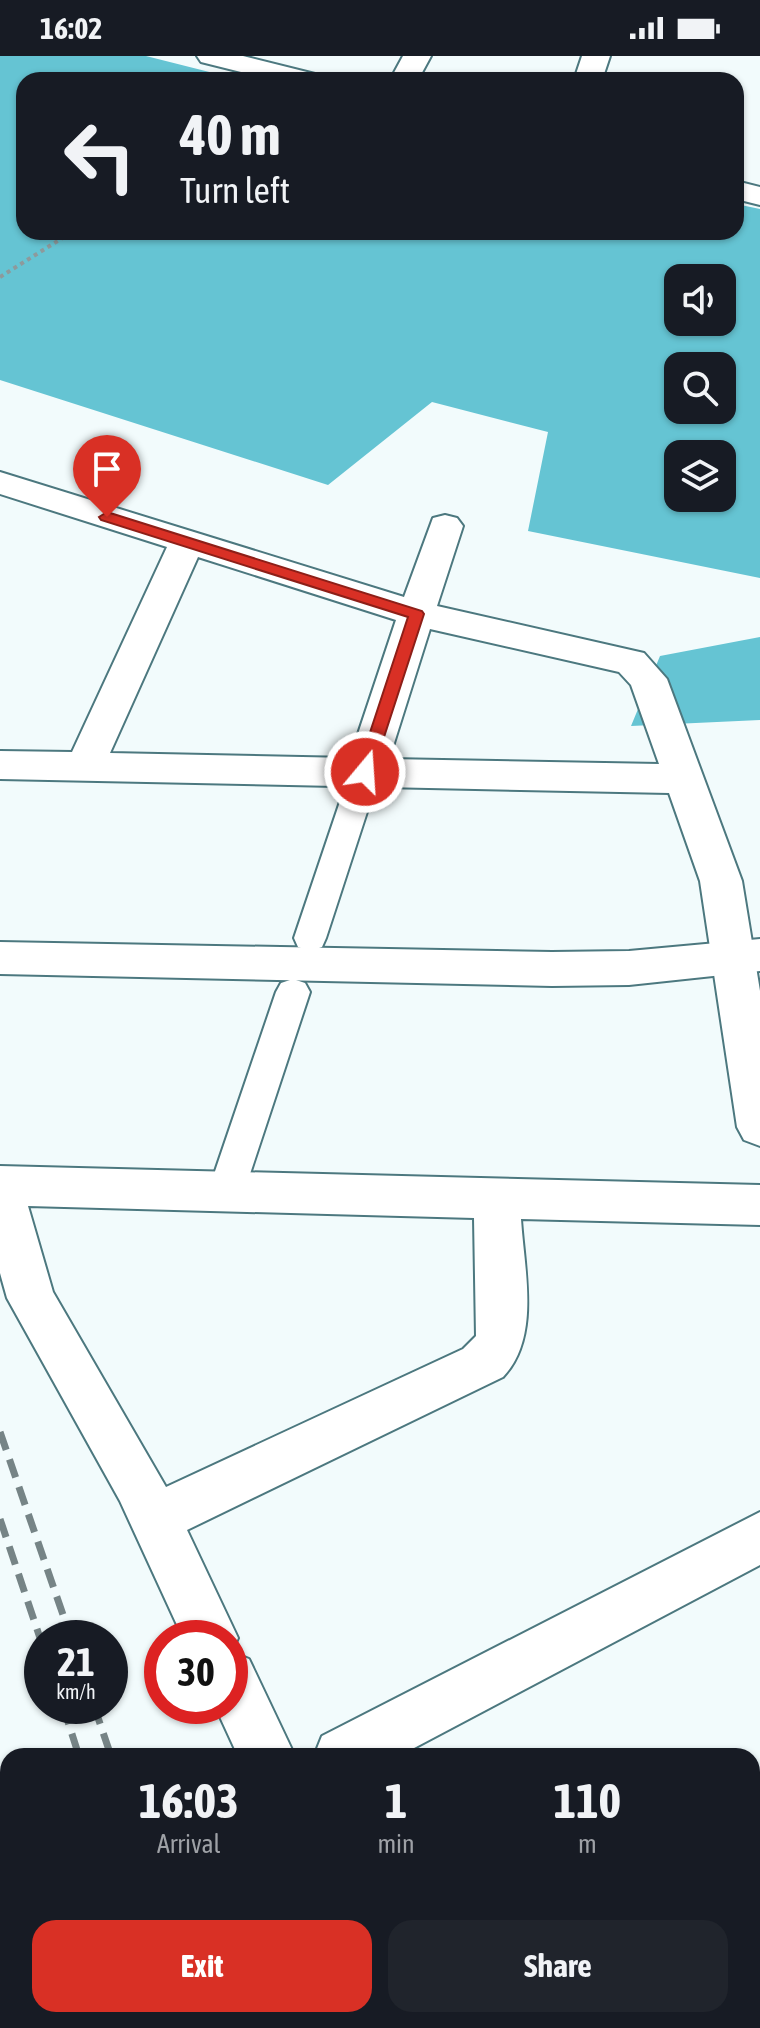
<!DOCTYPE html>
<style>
:root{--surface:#171b24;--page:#20242c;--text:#f1f3f6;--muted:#9ea1a6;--accent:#d93025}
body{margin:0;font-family:"Asap Condensed",sans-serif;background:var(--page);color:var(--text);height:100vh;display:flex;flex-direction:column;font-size:30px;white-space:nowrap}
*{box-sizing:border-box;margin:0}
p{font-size:26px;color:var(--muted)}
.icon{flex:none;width:44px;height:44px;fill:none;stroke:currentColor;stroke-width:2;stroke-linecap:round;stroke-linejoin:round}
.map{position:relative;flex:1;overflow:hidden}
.side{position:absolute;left:0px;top:1692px;width:760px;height:280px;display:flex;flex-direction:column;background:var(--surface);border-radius:24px 24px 0 0;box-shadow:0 2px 6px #0004}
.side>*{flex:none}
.top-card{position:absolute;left:16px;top:16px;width:728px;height:168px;border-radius:24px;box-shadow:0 2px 6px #0004;background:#171b24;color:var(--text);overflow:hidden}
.tools{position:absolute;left:664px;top:208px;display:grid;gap:16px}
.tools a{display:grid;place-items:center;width:72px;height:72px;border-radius:16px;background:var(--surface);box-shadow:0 2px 6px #0004;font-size:40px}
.speed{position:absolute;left:24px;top:1564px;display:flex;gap:16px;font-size:40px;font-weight:700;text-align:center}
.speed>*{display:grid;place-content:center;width:104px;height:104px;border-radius:50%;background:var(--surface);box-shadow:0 2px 6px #0004;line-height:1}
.speed small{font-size:20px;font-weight:400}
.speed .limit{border:12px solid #d22;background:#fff;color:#111}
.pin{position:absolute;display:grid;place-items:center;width:68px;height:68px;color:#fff;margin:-82px -34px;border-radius:50% 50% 50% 0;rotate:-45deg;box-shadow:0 0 8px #0007}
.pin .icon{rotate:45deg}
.me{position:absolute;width:88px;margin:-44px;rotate:18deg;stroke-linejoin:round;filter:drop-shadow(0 0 6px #0008)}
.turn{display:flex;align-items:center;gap:28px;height:168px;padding:0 32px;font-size:36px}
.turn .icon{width:104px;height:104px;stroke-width:2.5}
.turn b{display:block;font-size:56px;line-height:68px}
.eta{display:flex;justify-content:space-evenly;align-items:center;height:136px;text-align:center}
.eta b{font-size:48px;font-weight:700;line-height:56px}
.button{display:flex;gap:16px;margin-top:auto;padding:16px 32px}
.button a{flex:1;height:92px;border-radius:24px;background:var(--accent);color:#fff;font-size:32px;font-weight:700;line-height:92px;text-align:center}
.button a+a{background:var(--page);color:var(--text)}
.status{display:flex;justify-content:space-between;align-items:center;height:56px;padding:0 40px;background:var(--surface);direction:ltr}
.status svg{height:22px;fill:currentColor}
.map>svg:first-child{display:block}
.forest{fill:#65c4d3;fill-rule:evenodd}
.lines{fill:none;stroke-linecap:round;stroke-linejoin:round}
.pedestrian-casing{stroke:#4c787f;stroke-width:4}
.minor-casing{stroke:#4c787f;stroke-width:4}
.tertiary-casing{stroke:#4c787f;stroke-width:4}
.path-far1{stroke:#8d9a9c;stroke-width:4;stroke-dasharray:4 4;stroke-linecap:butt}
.path{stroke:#8d9a9c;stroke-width:6;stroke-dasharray:7 7;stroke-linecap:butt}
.pedestrian{fill:#fff;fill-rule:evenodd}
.minor{fill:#fff;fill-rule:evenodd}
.tertiary{fill:#fff;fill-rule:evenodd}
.rail{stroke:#768486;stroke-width:7;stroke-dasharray:19 10;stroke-linecap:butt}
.route{fill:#d93025;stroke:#8d1f18;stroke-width:2}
</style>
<div class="status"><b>16:02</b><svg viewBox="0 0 49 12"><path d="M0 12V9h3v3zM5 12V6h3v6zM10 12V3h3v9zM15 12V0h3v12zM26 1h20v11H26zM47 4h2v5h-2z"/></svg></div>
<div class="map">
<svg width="760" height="1972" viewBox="0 0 760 1972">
<rect width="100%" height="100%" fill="#f2fbfc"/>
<!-- forest -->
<path class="forest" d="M0 0H146L241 24H24V176H736V148L760 153V522L528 475 548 376 432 346 328 429 0 324ZM678 222H722V266H678ZM678 310H722V354H678ZM678 398H722V442H678Z
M760 581V664L631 670 660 600Z"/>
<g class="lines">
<defs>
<path id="pedestrian" d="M365 705 376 708 380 716 326 882 322 891 310 895 298 891 294 882 350 716 354 708Z
M293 923 305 927 310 936 244 1136 239 1147 226 1151 213 1147 208 1136 276 936 281 927Z"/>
<path id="minor" d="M403 0H431L418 24H390Z
M0 416 404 541 433 462 445 459 457 462 463 470 437 550 644 597 667 623 742 825 760 935V1090L744 1084 737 1071 700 825 669 737 0 723V695L72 696 167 491 0 438ZM198 501 396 564 350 702 110 697ZM430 573 619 616 631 629 659 708 389 703Z
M0 1110 760 1129V1169L521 1163C524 1213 541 1281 503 1321L187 1474 238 1582 232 1596 249 1603 295 1700H238L215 1650H230V1582H183L120 1445 7 1242 0 1217ZM28 1150 474 1162 476 1280 463 1293 166 1431 53 1236Z
M760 1456V1509L399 1700H314L322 1680Z
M351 1964H412L415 1972H354Z"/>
<path id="tertiary" d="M197 0H243L315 18 319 24H273L201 6Z
M582 0H610L602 24H574Z
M736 125 760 131V149L736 143Z
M760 883V915L629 929 552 930 0 918V886L552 896 629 895Z"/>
</defs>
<!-- pedestrian casing -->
<use href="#pedestrian" class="pedestrian-casing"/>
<!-- minor casing -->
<use href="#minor" class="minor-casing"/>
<!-- tertiary casing -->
<use href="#tertiary" class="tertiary-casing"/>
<!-- path-far1 -->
<path class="path-far1" d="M0 221 72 176"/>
<!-- path -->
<path class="path" d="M0 1803 8 1828
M0 1907 8 1932
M18 1964 21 1972
M52 1964 55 1972"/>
<!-- pedestrian -->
<use href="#pedestrian" class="pedestrian"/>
<!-- minor -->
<use href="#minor" class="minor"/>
<!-- tertiary -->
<use href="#tertiary" class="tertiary"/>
<!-- rail -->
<path class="rail" d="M0 1376 71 1582
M0 1463 42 1588
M63 1650 79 1700
M94 1650 111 1700
M170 1964 173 1972
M204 1964 207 1972"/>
</g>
<!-- route -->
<path class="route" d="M107 456 422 555 424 558 371 721 365 722 357 716 408 561 101 464 99 461Z"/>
</svg>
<div class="tools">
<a><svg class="icon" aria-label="sound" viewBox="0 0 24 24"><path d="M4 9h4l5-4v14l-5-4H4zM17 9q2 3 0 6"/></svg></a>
<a><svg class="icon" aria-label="search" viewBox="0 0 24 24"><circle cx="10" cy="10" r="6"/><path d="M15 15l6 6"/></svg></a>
<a><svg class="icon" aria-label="layers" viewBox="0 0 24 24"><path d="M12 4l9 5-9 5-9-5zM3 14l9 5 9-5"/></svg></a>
</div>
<div class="speed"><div>21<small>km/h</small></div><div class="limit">30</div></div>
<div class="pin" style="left:107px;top:461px;background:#d93025"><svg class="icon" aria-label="arrive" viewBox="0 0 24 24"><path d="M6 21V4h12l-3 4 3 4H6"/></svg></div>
<svg class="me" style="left:365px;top:716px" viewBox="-20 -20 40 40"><circle r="17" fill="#d93025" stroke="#fff" stroke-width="3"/><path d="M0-11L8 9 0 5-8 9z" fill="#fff"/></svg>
<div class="top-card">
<div class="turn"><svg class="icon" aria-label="left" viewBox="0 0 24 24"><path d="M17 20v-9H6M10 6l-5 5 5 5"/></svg><div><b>40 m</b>Turn left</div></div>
</div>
<section class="side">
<div class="eta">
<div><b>16:03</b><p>Arrival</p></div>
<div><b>1</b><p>min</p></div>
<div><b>110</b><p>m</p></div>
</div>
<div class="button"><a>Exit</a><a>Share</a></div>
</section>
</div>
